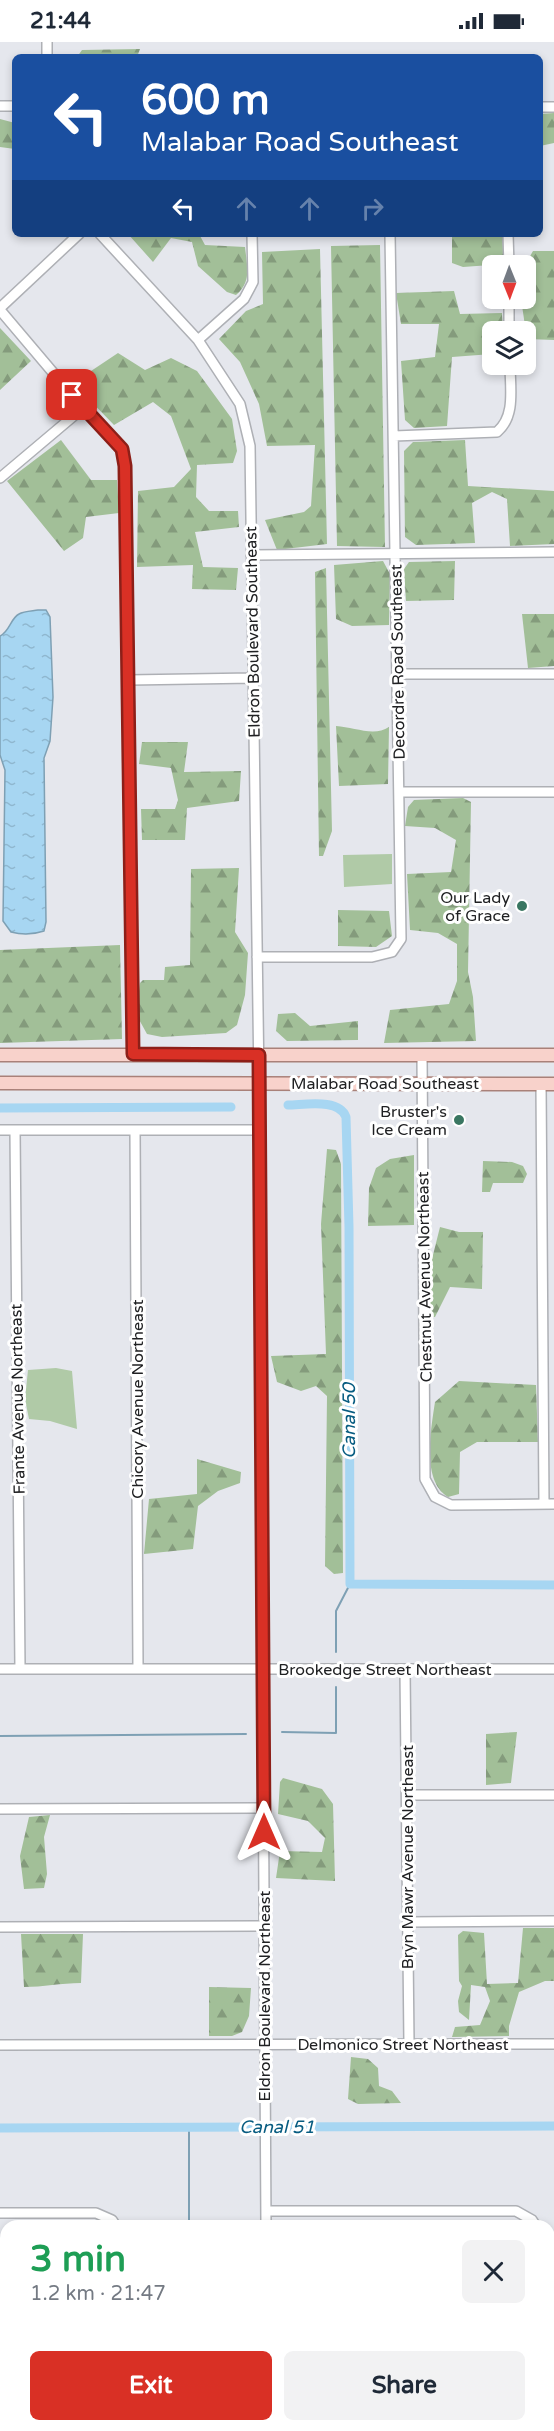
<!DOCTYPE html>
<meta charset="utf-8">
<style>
:root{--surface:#fff;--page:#f2f2f3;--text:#1f2937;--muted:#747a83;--accent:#d93025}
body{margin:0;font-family:"Varela Round",sans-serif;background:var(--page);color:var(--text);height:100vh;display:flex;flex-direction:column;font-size:22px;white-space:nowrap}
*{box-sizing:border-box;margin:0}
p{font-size:20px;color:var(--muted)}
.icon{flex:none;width:33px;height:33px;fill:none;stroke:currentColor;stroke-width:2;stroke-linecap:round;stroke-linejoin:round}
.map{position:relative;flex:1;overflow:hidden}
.drawer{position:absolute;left:0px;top:2178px;width:555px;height:212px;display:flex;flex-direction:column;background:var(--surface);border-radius:18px 18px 0 0;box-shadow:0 3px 9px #0003}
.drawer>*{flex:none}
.top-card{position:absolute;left:12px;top:12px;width:531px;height:183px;border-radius:9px;box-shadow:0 3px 9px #0003;background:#1a4fa0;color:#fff;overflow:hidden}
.needle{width:39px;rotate:179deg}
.fabs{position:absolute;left:482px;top:213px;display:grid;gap:12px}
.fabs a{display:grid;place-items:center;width:54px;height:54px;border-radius:9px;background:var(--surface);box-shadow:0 3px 9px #0003;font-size:30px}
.pin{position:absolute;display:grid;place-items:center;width:51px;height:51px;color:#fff;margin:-26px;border-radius:12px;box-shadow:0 3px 9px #0006}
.me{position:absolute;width:66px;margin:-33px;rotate:0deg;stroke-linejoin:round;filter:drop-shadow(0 0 4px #0008)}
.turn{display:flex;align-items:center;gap:21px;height:126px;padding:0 30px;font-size:27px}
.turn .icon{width:78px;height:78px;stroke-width:2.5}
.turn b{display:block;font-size:42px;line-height:51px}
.lanes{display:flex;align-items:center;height:57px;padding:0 30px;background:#0003;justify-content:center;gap:30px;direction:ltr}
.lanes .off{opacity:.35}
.round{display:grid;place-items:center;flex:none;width:63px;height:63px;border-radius:9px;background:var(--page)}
.summary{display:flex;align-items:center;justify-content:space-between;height:102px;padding:0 30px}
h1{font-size:36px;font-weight:700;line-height:45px;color:#1e9e55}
.cta{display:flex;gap:12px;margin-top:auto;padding:12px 30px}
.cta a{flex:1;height:69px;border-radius:9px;background:var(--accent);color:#fff;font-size:24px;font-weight:700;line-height:69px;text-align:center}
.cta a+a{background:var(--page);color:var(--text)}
.status{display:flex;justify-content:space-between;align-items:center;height:42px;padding:0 30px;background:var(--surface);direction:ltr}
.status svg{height:16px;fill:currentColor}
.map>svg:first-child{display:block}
.grass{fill:#b0caa7}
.forest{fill:url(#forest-firs)}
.water{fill:url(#water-ripples);stroke:#7ea0b4;stroke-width:1.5}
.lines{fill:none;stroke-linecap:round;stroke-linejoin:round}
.stream{stroke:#7ea0b4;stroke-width:2}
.canal{stroke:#a7d6f2;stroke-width:9}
.minor-casing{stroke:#aeb0b5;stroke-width:12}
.major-casing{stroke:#a98179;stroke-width:15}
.minor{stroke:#fff;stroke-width:9}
.major{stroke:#f8d2cb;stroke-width:12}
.route-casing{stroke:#8d1f18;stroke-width:15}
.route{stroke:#d93025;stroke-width:10}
.poi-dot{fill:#397661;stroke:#fff;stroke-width:2}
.labels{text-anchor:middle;stroke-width:6;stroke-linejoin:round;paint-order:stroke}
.street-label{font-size:16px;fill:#202123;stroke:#fff}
.poi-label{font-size:16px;fill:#202123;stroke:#fff;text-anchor:end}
.water-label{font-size:18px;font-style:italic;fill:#075c81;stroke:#fff}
</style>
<div class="status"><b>21:44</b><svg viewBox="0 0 49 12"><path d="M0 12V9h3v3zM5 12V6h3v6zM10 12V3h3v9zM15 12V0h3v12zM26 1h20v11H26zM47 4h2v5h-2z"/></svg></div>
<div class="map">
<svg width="554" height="2389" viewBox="0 0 554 2389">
<defs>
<pattern id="forest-firs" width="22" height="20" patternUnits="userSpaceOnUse" patternTransform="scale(1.5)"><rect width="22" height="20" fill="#a2bf98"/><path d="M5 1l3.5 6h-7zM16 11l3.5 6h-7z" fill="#849b7c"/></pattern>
<pattern id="water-ripples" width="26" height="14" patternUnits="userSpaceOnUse" patternTransform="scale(1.5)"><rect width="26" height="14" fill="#a7d6f2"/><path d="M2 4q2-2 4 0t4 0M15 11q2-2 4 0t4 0" fill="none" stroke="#8fb7cf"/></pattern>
</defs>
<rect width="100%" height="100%" fill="#e5e7ed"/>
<!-- grass -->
<path class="grass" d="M392 812V842L344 845 343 813Z
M56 1326 72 1329 77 1387 50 1379 29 1377 25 1357 28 1328Z"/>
<!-- forest -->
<path class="forest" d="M140 7 137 15H77L82 8Z
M554 71V101L540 104V72Z
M0 77 15 81V107L0 105Z
M128 192H199L205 203 245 205C247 224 252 240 236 253L227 250 198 224 192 200 171 196 153 220Z
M452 192H502L504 222 463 225 452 221Z
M380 203 385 505 337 504 331 204Z
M320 207 327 502 277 508 265 478 304 470 311 464 315 403 267 404 259 362 240 320 219 297 246 269 263 262 262 210Z
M533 209H554V298L527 297 521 257 525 256V223Z
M454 249 460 272 502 271 503 289 492 290V312L452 315 447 384 414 386 405 378 401 319 435 315 439 282H401L396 251Z
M0 286 31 319 0 348Z
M118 311 145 328 171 316 197 329 232 377 237 409 233 421 197 423 196 455 209 469H238L239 485 195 490 203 525 238 526 236 548 192 547 193 523 137 525 138 449 174 445 191 427 171 374 153 360 114 383 73 341Z
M61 398 91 438H117L119 471 86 475 83 496 64 509 7 439Z
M465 398 468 444 554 449V502L510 504 507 457 492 450 472 461 475 501 416 503 405 495 404 409 413 400Z
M383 519 390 532 389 583 352 584 336 577 334 523Z
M455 519 454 558 406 559 404 527 409 520Z
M326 526 332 789 323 814H319L315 530Z
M522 572H554V624L528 626Z
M336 684C354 685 374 695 389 685L388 742 339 744Z
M142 700H188L184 730 241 729 239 759 187 766 185 798H142L141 767H175L178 758 171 726 139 722Z
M463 756 471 760 468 930 473 955 476 999 384 1001 390 968 449 962 457 939V902L438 891 410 888 407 832 451 830 456 798 435 786 405 784 408 765 414 758Z
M239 826 235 890 248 911 245 953 237 983 226 991 162 995 147 992 136 972 140 941 143 938H164L165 925 190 923 191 827Z
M338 868 389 869 392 894 376 905 338 904Z
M120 903 122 997 0 1001V908Z
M295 971 310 984 358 979V998L287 999 276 989 278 972Z
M327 1107 336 1108 341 1122 343 1531 334 1532 325 1524 327 1354 316 1344 301 1349 277 1340 271 1314 326 1312 321 1182Z
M414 1113V1183L368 1184 369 1146 376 1126 390 1117Z
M483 1119 512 1120 523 1124 527 1132 523 1141H493L490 1150H482Z
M440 1185 459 1190H483L482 1247 450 1245 435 1275 428 1276 431 1221Z
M459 1339 536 1343 538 1400H477L460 1410 459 1452 448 1455C421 1439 431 1387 435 1360Z
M197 1417 241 1430 240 1441 218 1449 198 1464 193 1507 144 1512 149 1457 197 1452Z
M517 1690 511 1741 486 1743V1692Z
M283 1736 322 1747 333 1762 335 1839 276 1836 280 1809 322 1810 325 1796 308 1779 278 1772 280 1740Z
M50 1773 44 1795 47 1832 44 1846 24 1847 20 1814 29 1775Z
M523 1886H554V1939H545L519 1950 509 1984V1994L452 1995 455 1985 480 1983 490 1959 485 1945 471 1943 469 1978 459 1970 458 1959 462 1944 459 1939 458 1893 463 1889 484 1891 487 1942 518 1941Z
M21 1892H83L81 1941C61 1941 43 1945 24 1945Z
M209 1945 251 1946 249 1974 242 1990 232 1994H209Z
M351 2015 368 2017 378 2026 379 2044 392 2049 401 2061 358 2062 348 2057Z"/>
<!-- water -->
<path class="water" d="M38 568H46L50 575 53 655 50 699 44 716 46 880 44 889C32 893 22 893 11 890L3 879 5 728 0 713V594C10 589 10 577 19 572 24 569 32 569 38 568Z"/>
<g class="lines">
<!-- stream -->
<path class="stream" d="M336 1610V1569L350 1542
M282 1690 336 1691V1645
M0 1694 246 1692
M189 2085V2184
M189 2384V2389"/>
<!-- canal -->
<path class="canal" d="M288 1063C304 1063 339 1056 346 1075L349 1185 350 1542 554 1543
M0 1066 231 1065
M0 2086 554 2084"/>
<defs>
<path id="minor" d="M47 15V0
M0 64H15
M540 65H554
M100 192 198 298 240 362 250 404 259 1040 266 2184
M508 192 509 224
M509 256V290
M0 266 79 192
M0 268 83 366 122 407 125 424 133 1012
M198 298 244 257 253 240 252 192
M394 394 497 390C516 374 510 346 510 322
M0 436 83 366
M251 513 554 510
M397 632H554
M129 638 253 636
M400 750H554
M257 915H372L392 910 401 897 390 192
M422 1013 425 1437 435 1455 451 1463 554 1462
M541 1042 544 1462
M0 1088H260
M15 1088 20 1627
M135 1088 138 1626
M0 1627H554
M405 1628 409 2002
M408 1753H554
M0 1767 264 1766
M408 1880 554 1879
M0 1885 264 1884
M0 2003 554 2002
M266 2169H516L532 2178 536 2184
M0 2171H96L112 2178 116 2184
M549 2288H554
M0 2290H6
M118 2389 120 2384
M266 2389V2384
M538 2389 540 2384"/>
<path id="major" d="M0 1013H554
M0 1041 554 1042"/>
</defs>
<!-- minor casing -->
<use href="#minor" class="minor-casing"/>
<!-- major casing -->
<use href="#major" class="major-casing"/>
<!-- minor -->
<use href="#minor" class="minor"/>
<!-- major -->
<use href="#major" class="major"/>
</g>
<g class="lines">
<defs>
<path id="route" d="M72 353 122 407 125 424 133 1012 259 1013 264 1790"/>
</defs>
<!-- route casing -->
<use href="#route" class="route-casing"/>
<!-- route -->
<use href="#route" class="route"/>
</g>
<!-- markers -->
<g class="poi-dot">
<circle cx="522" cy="864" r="6"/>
<circle cx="459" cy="1078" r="6"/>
</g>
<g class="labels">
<!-- street labels -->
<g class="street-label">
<text transform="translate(252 590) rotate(-91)" y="6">Eldron Boulevard Southeast</text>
<text transform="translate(397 620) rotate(-91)" y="6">Decordre Road Southeast</text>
<text x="385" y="1047">Malabar Road Southeast</text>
<text transform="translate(424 1235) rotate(-91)" y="6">Chestnut Avenue Northeast</text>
<text transform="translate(17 1357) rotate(-91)" y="6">Frante Avenue Northeast</text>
<text transform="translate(137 1357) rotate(-90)" y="6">Chicory Avenue Northeast</text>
<text x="385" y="1633">Brookedge Street Northeast</text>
<text transform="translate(407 1815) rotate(-90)" y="6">Bryn Mawr Avenue Northeast</text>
<text transform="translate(264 1954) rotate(-90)" y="6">Eldron Boulevard Northeast</text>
<text x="403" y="2008">Delmonico Street Northeast</text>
</g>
<!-- poi labels -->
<g class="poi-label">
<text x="510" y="861">Our Lady<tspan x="510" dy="18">of Grace</tspan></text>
<text x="447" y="1075">Bruster's<tspan x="447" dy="18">Ice Cream</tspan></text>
</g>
<!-- water labels -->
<g class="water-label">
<text transform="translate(349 1379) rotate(-90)" y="6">Canal 50</text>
<text x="277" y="2091">Canal 51</text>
</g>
</g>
</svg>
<div class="fabs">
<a><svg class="needle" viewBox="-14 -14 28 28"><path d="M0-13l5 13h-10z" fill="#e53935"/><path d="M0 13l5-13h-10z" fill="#747a83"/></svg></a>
<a><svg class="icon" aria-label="layers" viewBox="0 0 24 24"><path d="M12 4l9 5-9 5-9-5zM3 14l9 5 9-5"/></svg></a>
</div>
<div class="pin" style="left:72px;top:353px;background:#d93025"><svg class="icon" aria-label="arrive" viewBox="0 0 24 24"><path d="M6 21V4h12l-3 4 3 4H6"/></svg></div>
<svg class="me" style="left:264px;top:1790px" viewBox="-20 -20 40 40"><path d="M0-17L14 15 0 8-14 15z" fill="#d93025" stroke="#fff" stroke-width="4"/></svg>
<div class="top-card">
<div class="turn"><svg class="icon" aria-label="left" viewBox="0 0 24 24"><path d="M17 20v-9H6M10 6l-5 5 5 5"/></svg><div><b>600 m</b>Malabar Road Southeast</div></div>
<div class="lanes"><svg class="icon" aria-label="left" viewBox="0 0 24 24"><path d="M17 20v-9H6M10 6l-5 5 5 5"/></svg><svg class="icon off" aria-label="ahead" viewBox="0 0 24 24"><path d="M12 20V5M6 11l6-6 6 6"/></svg><svg class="icon off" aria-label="ahead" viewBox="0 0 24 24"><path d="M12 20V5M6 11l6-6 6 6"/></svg><svg class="icon off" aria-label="right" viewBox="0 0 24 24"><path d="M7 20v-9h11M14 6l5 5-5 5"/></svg></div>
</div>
<section class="drawer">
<div class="summary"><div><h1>3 min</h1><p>1.2 km · 21:47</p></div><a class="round"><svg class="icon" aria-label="close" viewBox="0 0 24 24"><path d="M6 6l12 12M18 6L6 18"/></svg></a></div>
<div class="cta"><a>Exit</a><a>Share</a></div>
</section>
</div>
